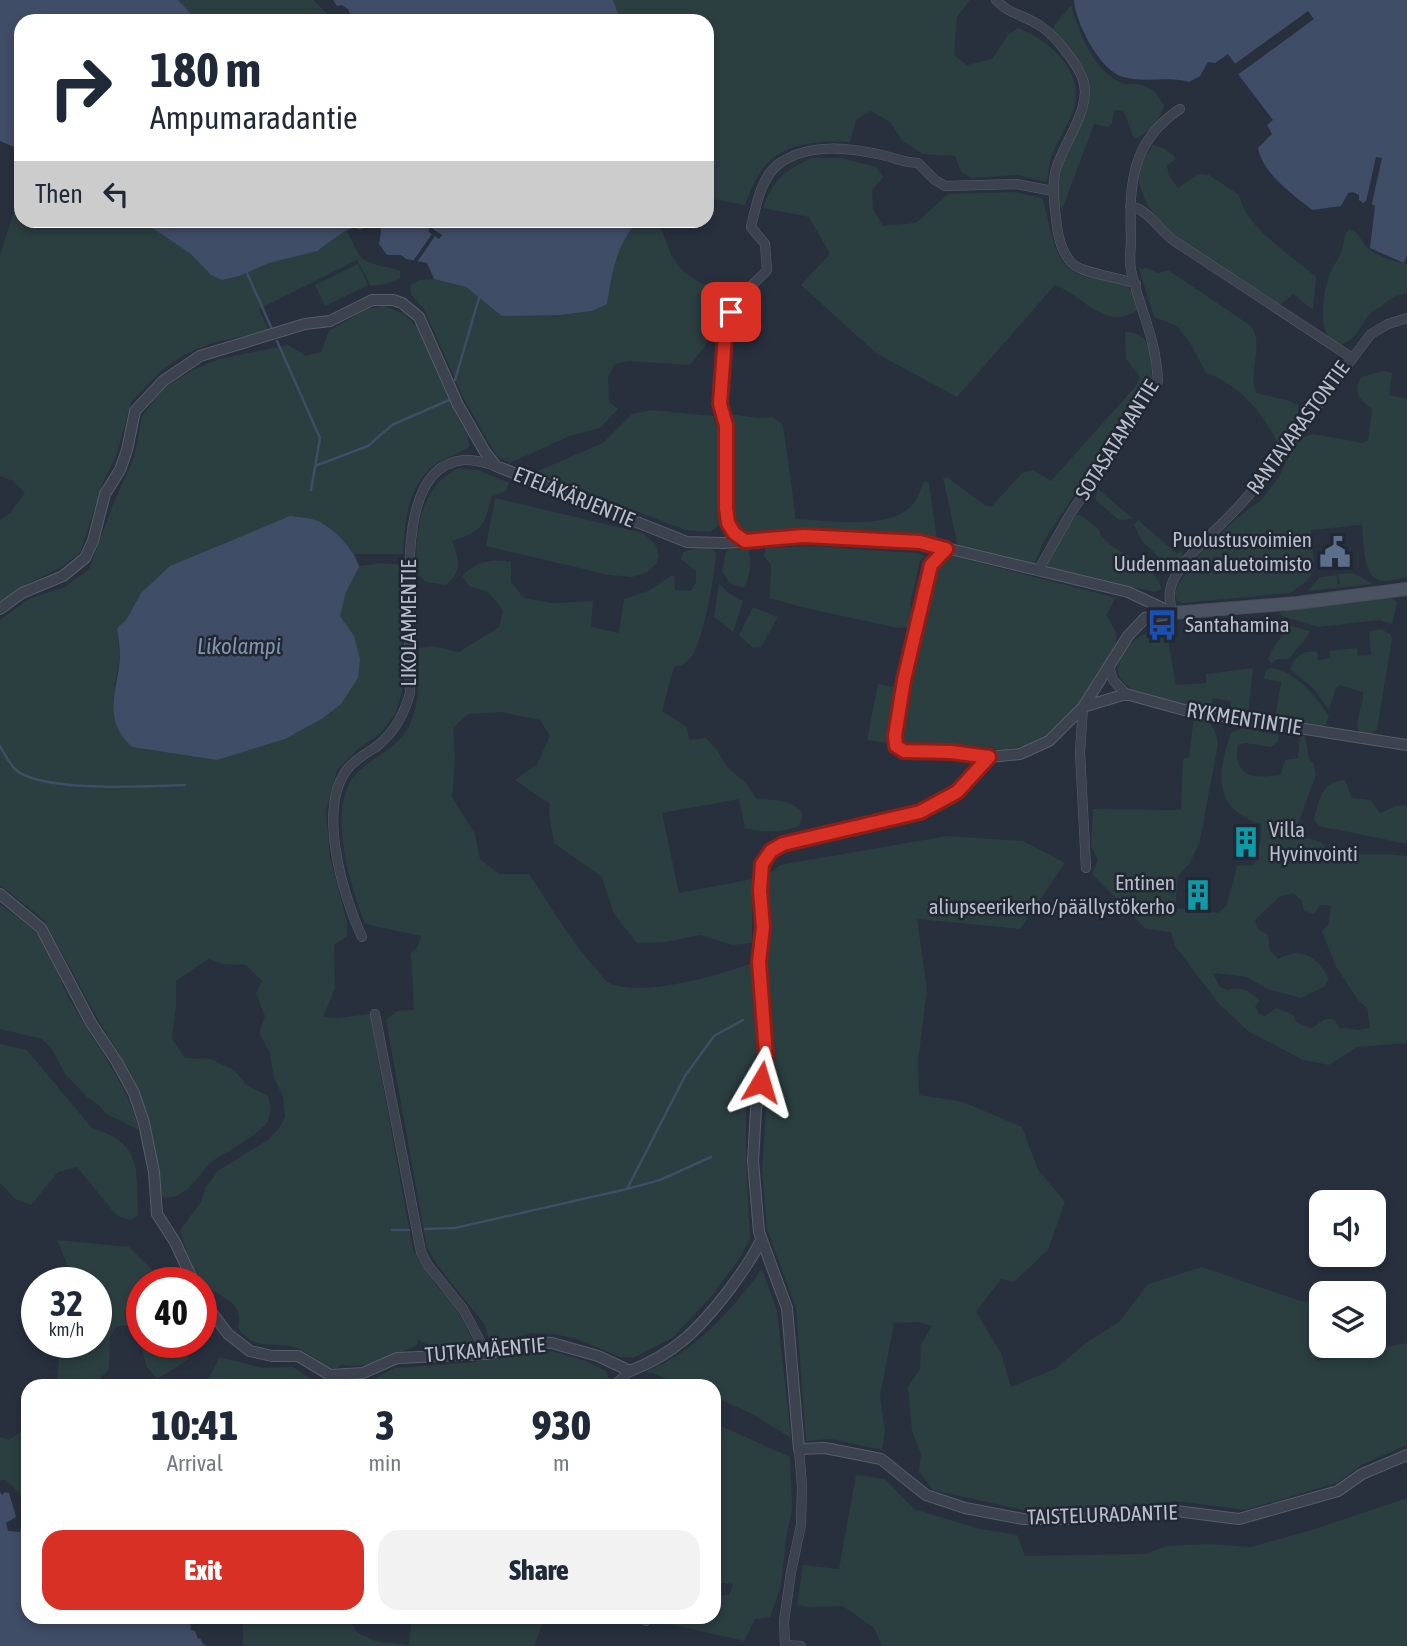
<!DOCTYPE html>
<meta charset="utf-8">
<style>
:root{--surface:#fff;--page:#f2f2f3;--text:#1f2937;--muted:#747a83;--accent:#d93025}
body{margin:0;font-family:"Asap Condensed",sans-serif;background:var(--page);color:var(--text);height:100vh;display:flex;flex-direction:column;font-size:26px;white-space:nowrap}
*{box-sizing:border-box;margin:0}
p{font-size:23px;color:var(--muted)}
.icon{flex:none;width:38px;height:38px;fill:none;stroke:currentColor;stroke-width:2;stroke-linecap:round;stroke-linejoin:round}
.map{position:relative;flex:1;overflow:hidden}
.side{position:absolute;left:21px;top:1379px;width:700px;height:245px;display:flex;flex-direction:column;background:var(--surface);border-radius:21px;box-shadow:0 4px 10px #0003}
.side>*{flex:none}
.hud{position:absolute;left:14px;top:14px;width:700px;height:214px;border-radius:21px;box-shadow:0 4px 10px #0003;background:#fff;color:var(--text);overflow:hidden}
.controls{position:absolute;left:1309px;top:1190px;display:grid;gap:14px}
.controls a{display:grid;place-items:center;width:77px;height:77px;border-radius:14px;background:var(--surface);box-shadow:0 4px 10px #0003;font-size:35px}
.speed{position:absolute;left:21px;top:1267px;display:flex;gap:14px;font-size:35px;font-weight:700;text-align:center}
.speed>*{display:grid;place-content:center;width:91px;height:91px;border-radius:50%;background:var(--surface);box-shadow:0 4px 10px #0003;line-height:1}
.speed small{font-size:18px;font-weight:400}
.speed .limit{border:10px solid #d22;background:#fff;color:#111}
.pin{position:absolute;display:grid;place-items:center;width:60px;height:60px;color:#fff;margin:-30px;border-radius:14px;box-shadow:0 4px 10px #0006}
.me{position:absolute;width:77px;margin:-38px;rotate:7deg;stroke-linejoin:round;filter:drop-shadow(0 0 5px #0008)}
.turn{display:flex;align-items:center;gap:24px;height:147px;padding:0 21px;font-size:32px}
.turn .icon{width:91px;height:91px;stroke-width:2.5}
.turn b{display:block;font-size:49px;line-height:60px}
.then{display:flex;align-items:center;height:66px;padding:0 21px;background:#0003;gap:14px;font-size:26px}
.eta{display:flex;justify-content:space-evenly;align-items:center;height:119px;text-align:center}
.eta b{font-size:42px;font-weight:800;line-height:49px}
.action{display:flex;gap:14px;margin-top:auto;padding:14px 21px}
.action a{flex:1;height:80px;border-radius:21px;background:var(--accent);color:#fff;font-size:28px;font-weight:800;line-height:80px;text-align:center}
.action a+a{background:var(--page);color:var(--text)}
.map>svg:first-child{display:block}
.green{fill:#2b3e40;fill-rule:evenodd}
.water{fill:#404d66}
.pier{fill:#28303e}
.lines{fill:none;stroke-linecap:round;stroke-linejoin:round}
.stream{stroke:#404d66;stroke-width:2.5}
.minor-casing{stroke:#575e69;stroke-width:10}
.tertiary-casing{stroke:#575e69;stroke-width:12}
.secondary-casing{stroke:#464c58;stroke-width:14}
.minor{stroke:#3c434f;stroke-width:9}
.tertiary{stroke:#3c434f;stroke-width:10}
.secondary{stroke:#4b5261;stroke-width:12}
.route-casing{stroke:#8d1f18;stroke-width:18}
.route{stroke:#d93025;stroke-width:12}
.labels{text-anchor:middle;stroke-width:5;stroke-linejoin:round;paint-order:stroke}
.street-label{font-size:21px;fill:#b9bec9;stroke:#212834}
.poi-label{font-size:21px;fill:#b9bec9;stroke:#212834;text-anchor:end}
.water-label{font-size:23px;font-style:italic;fill:#8493ad;stroke:#212834}
</style>
<div class="map">
<svg width="1407" height="1646" viewBox="0 0 1407 1646">
<rect width="100%" height="100%" fill="#28303e"/>
<!-- green -->
<path class="green" d="M178 0H313L334 21H198Z
M599 0H970L957 17 954 55 967 65 992 59 1008 35 1018 28C1044 38 1076 63 1076 94 1076 114 1062 133 1054 150 1049 159 1050 171 1046 182L1018 175 971 178 961 172 955 156 922 154 902 140 890 122 871 111 856 120 850 142C817 140 778 143 759 174 753 183 749 195 745 205L707 198V21H608Z
M1071 5C1080 34 1091 66 1119 82 1124 85 1130 84 1135 84 1151 85 1156 93 1164 105 1161 120 1149 133 1135 139 1129 130 1129 120 1123 111L1114 110 1112 123 1108 127 1094 124 1062 210C1039 170 1098 124 1089 82 1085 62 1065 43 1051 30Z
M1153 145 1165 149 1176 158 1167 166 1169 176 1178 188 1198 174 1209 175 1239 195C1246 228 1291 255 1316 277L1313 310 1293 294 1279 306 1165 228 1147 204 1139 184V170L1145 157Z
M811 158H841L876 167 884 177 872 190 873 209 883 226 916 223 948 194 1015 192 1042 198C1050 219 1051 249 1065 265 1081 284 1114 272 1130 290 1135 295 1137 303 1139 309 1107 333 1085 297 1055 285L957 397 876 353 801 285 830 254 809 217 763 208C775 177 782 173 811 158Z
M21 213V220H355L360 230 355 227 347 231C352 239 355 250 361 257 369 266 389 266 400 271V279L385 284 371 286 357 260 259 309 269 331 215 342 183 355 161 371 131 402 116 456 104 480 80 553 60 568 19 588 0 603V520L10 513 25 493 13 481 0 476V255L13 214Z
M638 221H657C665 233 667 249 675 261 682 273 699 283 711 287 724 321 712 338 690 365L629 361 615 364 608 377 609 402 618 409 600 428 570 436 510 463 496 455 464 399 424 309 411 295 410 286 419 280 434 279 466 287 625 236Z
M1349 229C1360 233 1361 242 1369 249 1378 257 1396 262 1407 264V293C1395 296 1390 298 1382 306 1378 310 1375 308 1372 312 1358 325 1361 338 1340 345 1337 343 1333 342 1330 339 1317 325 1324 284 1332 269 1334 264 1338 260 1340 254 1345 245 1342 238 1349 229Z
M358 264 368 285 325 306 315 285Z
M1147 268 1157 273 1168 270 1251 326C1265 346 1247 371 1256 393L1287 400 1298 405C1300 422 1291 433 1278 444 1265 415 1237 382 1206 373L1189 341 1177 326 1154 317 1139 269Z
M384 306 404 314 417 327 452 407 468 436 469 447C457 454 442 459 431 468 406 490 405 525 403 554H355L360 566 381 563 403 565 402 691 395 714 381 733 357 750 337 770 326 812 330 857 347 922V936L334 945 335 988 323 1017 338 1018 370 1014 413 1250 437 1286 457 1309 476 1347 473 1350C453 1350 434 1351 418 1339L417 1345C398 1354 361 1372 342 1364L336 1369C319 1368 317 1358 303 1351 278 1338 258 1355 238 1328 244 1299 220 1299 205 1284 191 1271 185 1247 180 1230L201 1202 205 1188 219 1170 268 1140 279 1128 285 1117 283 1096 274 1079 270 1053 259 1033 265 1016 256 994 262 981 246 965 223 964 208 959 176 981V1006L172 1039 185 1058 211 1059 234 1070 248 1086 268 1096 271 1109 268 1122 253 1136 211 1162 188 1189 176 1196 164 1198 160 1191 156 1151 144 1105 131 1073 100 1023 44 920 0 885V620L29 599 65 587 89 569 114 502 134 458 142 416 163 389 193 370 219 359 288 345 306 356 321 352 329 331 367 309ZM250 534 114 687 120 657 117 628 126 620 141 593 224 543Z
M1125 332C1154 333 1150 354 1152 378L1045 539 1034 564 958 547 943 478 947 477 986 506H992L1022 473 1033 470 1051 481 1136 386 1140 377 1126 359Z
M1384 371 1392 373 1389 395 1407 399V577C1400 578 1392 581 1385 581 1361 581 1364 542 1362 525L1311 530 1314 569 1307 581 1290 593 1183 603 1177 601 1175 592 1177 586 1201 552 1237 518 1260 501 1279 477 1292 449 1303 437 1313 434 1364 443 1368 440 1372 409C1359 398 1353 394 1361 377Z
M652 410 713 416 718 430 719 525 710 532 685 530 547 477 538 471 603 443 632 414Z
M730 414 758 418 773 417 783 425 796 519C827 520 883 530 908 509 916 503 921 490 924 481L929 483 937 540 924 535 803 530 746 534 734 520Z
M458 468 478 470 509 483 506 491 491 497C485 526 481 532 452 541 459 560 463 570 446 585L426 582 417 574C414 535 419 488 458 468Z
M1098 489 1133 519 1119 520 1098 502 1095 499Z
M495 498 643 533 655 544 659 555 656 564 646 573 632 577 609 575 486 546Z
M1077 515H1081C1086 520 1094 524 1098 529 1101 532 1101 537 1104 539 1116 553 1162 569 1161 589L1155 592 1050 570 1047 563 1070 522Z
M1138 520 1177 554 1181 550 1184 558 1174 571 1168 570 1164 567 1159 557 1142 541 1134 525Z
M706 546 716 552C715 574 704 638 692 656 687 663 682 665 674 667L662 711 687 727 689 740 706 738 717 750 728 768 745 782 757 799C773 800 793 799 803 814L799 826C780 833 765 833 745 828L739 799 662 813 679 893 752 879V943L732 945 701 935 666 942 637 943 614 914 602 877 554 843 549 815 550 804 515 780 537 764 550 736 540 720 501 712 468 714 453 728 455 757 452 797 475 834 480 859 499 874H529C551 907 571 942 598 971 601 975 605 981 609 983 641 998 720 975 752 963L758 1054 746 1100V1160L750 1238 740 1258 709 1299 672 1338 633 1358 620 1357 577 1339 554 1334 530 1333 491 1345 485 1325 438 1266 427 1248 386 1020 397 1011 414 1010 411 954 418 946 421 936 365 924C351 887 325 808 356 774 371 758 397 748 408 728 421 704 418 674 419 648L432 646 459 652 499 627 503 610 488 592 469 586 462 576C476 562 491 558 511 562V582L524 598 552 603 593 601 591 627 619 633 624 599 648 591 671 576H674L675 590 691 591 696 582V571L681 559 683 552Z
M740 546 748 548C752 560 751 578 743 588L730 583 722 571 726 552 730 548Z
M811 546 917 553 925 556 920 561 910 605 912 610 909 627 898 628 801 607 770 598 771 565 764 557 765 548Z
M953 556 1113 597 1115 599 1106 615 1116 632V645L1084 699 1050 734 1028 745 1004 750 938 743 910 744 903 740 902 730 916 651 935 569 945 557Z
M1353 573 1373 584 1308 591 1320 577 1337 575V584H1340L1338 574Z
M719 583 727 592 743 601 733 632 714 617Z
M1389 596 1397 602 1392 624 1380 620 1318 627 1282 616 1280 612Z
M753 607 778 617 761 647 753 648 739 635Z
M1282 623 1309 631V634L1289 659H1277L1272 663 1268 660C1271 649 1277 643 1283 634Z
M1166 628 1176 685 1206 683V674L1253 668 1248 715H1229L1231 701 1213 698 1210 712C1186 706 1098 696 1122 656 1135 635 1143 633 1166 628Z
M1381 629 1390 634 1392 639 1377 729C1370 735 1366 736 1359 732 1354 719 1364 705 1363 692L1340 685 1336 687 1329 710 1313 688 1290 669C1296 655 1304 650 1317 652L1318 660 1330 658 1329 651 1357 648 1358 656 1371 655 1369 633 1370 631Z
M1269 668C1297 671 1313 694 1329 716L1326 724 1318 728 1275 719 1281 682 1264 679 1266 670Z
M878 684 894 687 898 693 891 740 885 743 867 740Z
M1194 716C1210 720 1216 728 1218 744L1199 845 1189 864 1178 876 1175 908 1218 913 1227 905 1237 866 1254 865 1261 840V824C1212 809 1217 773 1231 733L1243 728 1278 735V742L1271 747 1245 743 1238 745C1232 777 1255 780 1281 774L1285 760 1298 758 1300 736H1305L1309 759 1314 764 1316 774 1298 825V835L1321 842 1326 850C1353 858 1380 852 1407 856V1043L1357 1047 1329 1065 1303 1060 1248 1031 1219 1004 1175 946 1171 932 1146 929 1092 874 1098 860 1091 846 1093 809 1181 810 1183 759 1189 757ZM1293 893 1302 901 1304 911 1314 914 1320 905H1328L1331 907 1328 925 1322 931 1335 965 1358 1000 1367 1008 1370 1027 1360 1030 1340 1028 1333 1019H1325L1312 1028 1297 1023 1293 1015 1276 1008 1265 1016 1259 1014 1255 1006 1260 1001C1250 991 1241 985 1227 990L1220 987 1213 973 1247 977 1267 989 1301 998 1324 987 1329 979C1318 958 1302 945 1278 959L1270 951 1268 935 1258 929 1255 920 1279 897Z
M1345 780 1352 798 1371 800 1380 813 1396 806 1407 805V844L1319 826 1314 819C1319 800 1322 781 1345 780Z
M947 836 1023 841 1065 863 1020 929 917 919 927 989 918 1061 919 1095 963 1102 1022 1127 1038 1170 1065 1202 1048 1250 1014 1282 1001 1279 976 1312 1001 1353 1011 1387 1055 1369 1086 1343 1119 1322 1148 1284 1202 1267 1300 1301 1321 1302V1346H1324L1317 1361 1407 1343V1445L1361 1465 1337 1483 1245 1510 1176 1501 1103 1509 1027 1511 933 1490 919 1471 921 1454 912 1431 908 1387 920 1369 921 1344 932 1326 918 1322 894 1323 880 1396 885 1430 882 1450 831 1439 806 1441 796 1308 767 1229 762 1169 772 1027 767 962 770 930 767 892 771 872 780 865Z
M0 904C11 913 25 921 34 931 52 951 58 979 71 1002 96 1048 125 1078 139 1130L105 1113 100 1106 87 1097 66 1075 51 1048 42 1039 0 1029Z
M0 1044 27 1050 92 1128C144 1144 136 1171 138 1216L130 1220 116 1215 77 1167 58 1172 31 1205 15 1199 0 1183Z
M57 1240 129 1247 165 1283H142V1342H187L189 1359 157 1379 147 1367 141 1346 130 1325 117 1326 110 1337 109 1369 99 1379 97 1386H57L59 1354 62 1342H96V1283H75Z
M762 1269 777 1311 791 1438 750 1413 714 1397V1386H686L646 1371C694 1354 733 1308 762 1269Z
M552 1351 585 1361 606 1371 609 1380 604 1386H204L220 1357 262 1368 293 1367 322 1386 352 1384 375 1378 395 1368 476 1362 523 1352Z
M714 1423 790 1457 792 1509 786 1540 781 1585 770 1617 755 1619 744 1641 669 1624 671 1617H714V1595H729L733 1584 714 1582Z
M25 1429 28 1434V1512L22 1496 6 1480H0V1437L9 1440Z
M856 1475 885 1479 914 1509 980 1529 1017 1535 1025 1556 1146 1554 1167 1546 1208 1544 1251 1547 1315 1529 1407 1498V1646H882L874 1628 843 1606 811 1607 797 1605 803 1565 839 1569Z
M252 1617H346L358 1633 378 1642 409 1645 412 1617H545L534 1646H243V1625Z"/>
<!-- water -->
<path class="water" d="M0 0H178L198 21H21V150L0 141Z
M333 0H613L621 21H353L348 9 342 5 337 6Z
M1074 0H1407V256L1404 263 1370 248 1375 206 1366 201 1363 203 1359 200V195L1353 192 1348 193 1341 206 1312 210C1292 194 1263 174 1258 148L1272 134 1267 125 1273 120 1238 74 1241 72 1228 54 1215 63 1208 62 1200 76 1189 82C1166 76 1145 83 1123 77 1100 71 1075 22 1074 0Z
M142 221H638C616 245 612 272 607 304L592 311 559 315 502 316 466 287 434 279 427 263 406 259 401 255H387L379 244 381 231 379 222H371L360 230 355 227 346 230 317 251 269 263 239 276 222 280 211 275 191 254Z
M290 516C298 517 310 518 318 521 336 530 353 548 359 567L346 592 340 616 354 636 360 659 358 678 341 704 323 718 285 739 217 760 132 747C101 719 118 690 120 657 120 647 118 637 117 628L126 620 141 593 170 566Z
M0 1492 2 1495 5 1492 9 1493 16 1517 6 1523 8 1531 20 1532 21 1528 26 1524 28 1526V1617H192L190 1620 191 1630 195 1631 198 1639 200 1638 203 1644 207 1646H0Z"/>
<!-- pier -->
<path class="pier" d="M1308 11 1314 19 1236 76V71L1232 66Z
M1376 157 1382 158 1371 208 1365 206Z
M430 227 442 235 439 239 435 236 416 264H411L432 234 428 231Z"/>
<g class="lines">
<!-- stream -->
<path class="stream" d="M247 273 271 327
M277 341 320 438 311 490
M455 380 479 298
M315 466 368 446 392 425 449 400
M0 746C4 753 9 763 15 769 39 793 150 786 185 785
M627 1189 685 1076 714 1036 743 1020
M425 1229 455 1228 627 1189 660 1180 711 1157
M392 1230H409"/>
<defs>
<path id="minor" d="M996 0C1008 14 1027 16 1042 27 1055 36 1076 62 1082 77 1095 107 1061 145 1055 173 1052 191 1055 209 1057 227 1059 241 1063 256 1074 265 1086 274 1119 277 1136 284
M1130 206C1148 209 1158 229 1173 240L1352 358
M745 541C737 535 731 531 728 522 718 491 730 456 726 426 725 419 722 412 720 405 717 381 723 338 730 315 736 296 755 284 767 270L765 244 751 227C756 206 761 176 780 163 811 142 852 148 886 156 898 159 906 163 918 163L935 180 945 186 1016 184 1053 191
M946 549 931 565 904 680 895 736 896 746 904 751 952 752 989 757
M1038 571 1069 516 1158 381C1156 337 1140 311 1131 270 1129 261 1131 248 1131 238 1129 185 1131 141 1180 109
M1173 613C1168 600 1168 589 1175 577 1194 545 1224 525 1247 497 1291 445 1329 388 1371 334L1388 324 1407 318
M1109 666 1113 680 1126 694
M1083 707 1080 752 1086 868
M362 937C343 896 315 804 350 766 358 758 366 753 376 747 394 733 404 715 410 693 409 663 409 632 409 602 410 561 404 465 464 460 475 459 486 463 496 466
M375 1014 421 1252 428 1265 463 1309 487 1354
M613 1386 630 1371
M799 1449 802 1486 801 1525 791 1572 784 1621 785 1645 801 1646
M643 1617 646 1621"/>
<path id="tertiary" d="M0 609 22 593 63 576 85 558 93 541 105 494 120 470 127 450 135 411 163 381 200 356 305 324 330 321 372 300H393L402 303 419 317 458 405 485 452 496 466 687 542 723 543 805 536 921 542 1128 592 1173 613
M1173 613 1145 618 1128 636 1083 707 1049 741 1020 754 989 757 957 792 920 812 783 844 771 851 762 864 760 891 763 927 759 962 766 1055 756 1109 753 1161 759 1232 787 1308 799 1449 825 1448 881 1459 926 1495 965 1508 1023 1519H1080L1176 1511 1239 1519 1338 1491 1362 1474 1407 1455
M1083 707 1126 694 1184 710 1407 745
M0 894 41 928 91 1023 117 1062 134 1093 144 1123 154 1172 157 1214 175 1242 194 1283
M201 1298 228 1334 250 1351 272 1356H298L330 1375 363 1373 397 1358 487 1354 536 1342 552 1343 598 1356 630 1371C676 1353 699 1329 729 1290 741 1274 752 1259 761 1240"/>
<path id="secondary" d="M1173 613 1297 603 1407 589"/>
</defs>
<!-- minor casing -->
<use href="#minor" class="minor-casing"/>
<!-- tertiary casing -->
<use href="#tertiary" class="tertiary-casing"/>
<!-- secondary casing -->
<use href="#secondary" class="secondary-casing"/>
<!-- minor -->
<use href="#minor" class="minor"/>
<!-- tertiary -->
<use href="#tertiary" class="tertiary"/>
<!-- secondary -->
<use href="#secondary" class="secondary"/>
</g>
<g class="lines">
<defs>
<path id="route" d="M731 312 725 336 720 404 726 425V508L728 523 734 533 745 541 804 536 920 542 946 549 931 565 904 680 895 736 896 746 904 751 951 752 989 757 957 792 920 812 783 844 771 851 762 864 760 891 763 927 759 962 766 1055 761 1082"/>
</defs>
<!-- route casing -->
<use href="#route" class="route-casing"/>
<!-- route -->
<use href="#route" class="route"/>
</g>
<!-- icons -->
<defs>
<symbol id="civic-bare" viewBox="-9 -9 18 18"><path d="M-.6-6.5H3V-4.5H.6V-3L4-1V1h2V6H-6V1h2V-1L-.6-3ZM-1.2 2.5V6h2.4V2.5Z" fill="#5c6f8a" stroke="#212834" stroke-width="2.5" paint-order="stroke"/></symbol>
<symbol id="bus-bare" viewBox="-9 -9 18 18"><path d="M-5-6H5V4H4V6H2V4H-2V6H-4V4H-5ZM-3.5-4V0h7V-4ZM-3.5 1.2v1.5H-2V1.2ZM2 1.2v1.5H3.5V1.2Z" fill="#1a4fb4" stroke="#212834" stroke-width="2.5" paint-order="stroke"/></symbol>
<symbol id="building-bare" viewBox="-9 -9 18 18"><path d="M-4-6H4V6H1V3H-1V6H-4ZM-2.5-4.3h1.7v1.8h-1.7ZM.8-4.3h1.7v1.8H.8ZM-2.5-1h1.7V.8h-1.7ZM.8-1h1.7V.8H.8Z" fill="#0f9aa8" stroke="#212834" stroke-width="2.5" paint-order="stroke"/></symbol>
</defs>
<g fill-rule="evenodd">
<use href="#civic-bare" x="1313" y="530" width="44" height="44"/>
<use href="#bus-bare" x="1140" y="603" width="44" height="44"/>
<use href="#building-bare" x="1224" y="820" width="44" height="44"/>
<use href="#building-bare" x="1176" y="873" width="44" height="44"/>
</g>
<g class="labels">
<!-- street labels -->
<g class="street-label">
<text transform="translate(1298 428) rotate(-54)" y="7">RANTAVARASTONTIE</text>
<text transform="translate(1117 440) rotate(-58)" y="7">SOTASATAMANTIE</text>
<text transform="translate(574 497) rotate(22)" y="7">ETELÄKÄRJENTIE</text>
<text transform="translate(409 623) rotate(-90)" y="7">LIKOLAMMENTIE</text>
<text transform="translate(1244 719) rotate(9)" y="7">RYKMENTINTIE</text>
<text transform="translate(485 1350) rotate(-5)" y="7">TUTKAMÄENTIE</text>
<text transform="translate(1102 1515) rotate(-2)" y="7">TAISTELURADANTIE</text>
</g>
<!-- poi labels -->
<g class="poi-label">
<text x="1312" y="547">Puolustusvoimien<tspan x="1312" dy="24">Uudenmaan aluetoimisto</tspan></text>
<text x="1185" y="632" text-anchor="start">Santahamina</text>
<text x="1269" y="837" text-anchor="start">Villa<tspan x="1269" dy="24">Hyvinvointi</tspan></text>
<text x="1175" y="890">Entinen<tspan x="1175" dy="24">aliupseerikerho/päällystökerho</tspan></text>
</g>
<!-- water labels -->
<g class="water-label">
<text x="239" y="654">Likolampi</text>
</g>
</g>
</svg>
<div class="controls">
<a><svg class="icon" aria-label="sound" viewBox="0 0 24 24"><path d="M4 9h4l5-4v14l-5-4H4zM17 9q2 3 0 6"/></svg></a>
<a><svg class="icon" aria-label="layers" viewBox="0 0 24 24"><path d="M12 4l9 5-9 5-9-5zM3 14l9 5 9-5"/></svg></a>
</div>
<div class="speed"><div>32<small>km/h</small></div><div class="limit">40</div></div>
<div class="pin" style="left:731px;top:312px;background:#d93025"><svg class="icon" aria-label="arrive" viewBox="0 0 24 24"><path d="M6 21V4h12l-3 4 3 4H6"/></svg></div>
<svg class="me" style="left:761px;top:1082px" viewBox="-20 -20 40 40"><path d="M0-17L14 15 0 8-14 15z" fill="#d93025" stroke="#fff" stroke-width="4"/></svg>
<div class="hud">
<div class="turn"><svg class="icon" aria-label="right" viewBox="0 0 24 24"><path d="M7 20v-9h11M14 6l5 5-5 5"/></svg><div><b>180 m</b>Ampumaradantie</div></div>
<div class="then">Then<svg class="icon" aria-label="left" viewBox="0 0 24 24"><path d="M17 20v-9H6M10 6l-5 5 5 5"/></svg></div>
</div>
<section class="side">
<div class="eta">
<div><b>10:41</b><p>Arrival</p></div>
<div><b>3</b><p>min</p></div>
<div><b>930</b><p>m</p></div>
</div>
<div class="action"><a>Exit</a><a>Share</a></div>
</section>
</div>
